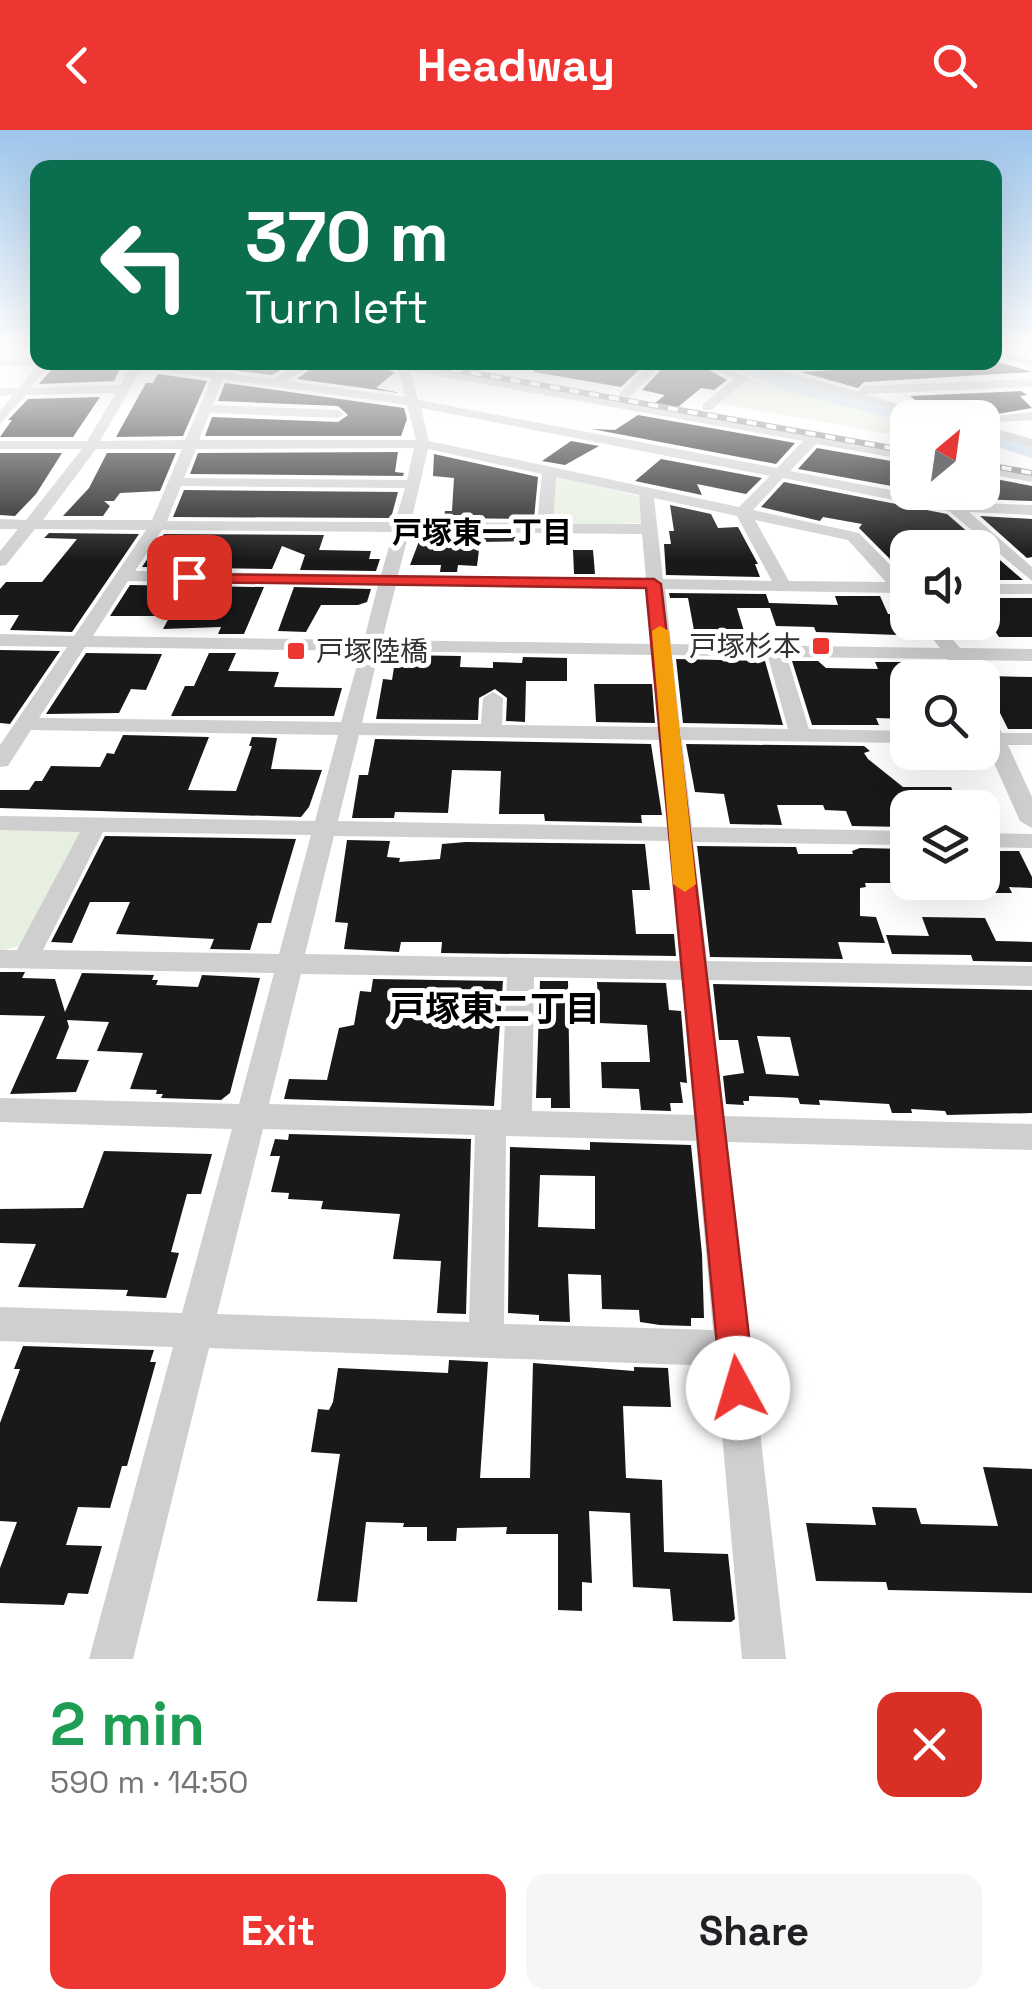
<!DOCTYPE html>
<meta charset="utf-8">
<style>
:root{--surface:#fff;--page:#f6f6f6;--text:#202124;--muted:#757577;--accent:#ed3531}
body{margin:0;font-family:"Space Grotesk","Noto Sans JP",sans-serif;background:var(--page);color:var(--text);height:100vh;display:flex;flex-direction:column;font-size:38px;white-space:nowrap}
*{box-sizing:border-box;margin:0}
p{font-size:32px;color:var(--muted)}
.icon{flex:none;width:55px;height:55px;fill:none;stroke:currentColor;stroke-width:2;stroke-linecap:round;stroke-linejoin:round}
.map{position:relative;height:1529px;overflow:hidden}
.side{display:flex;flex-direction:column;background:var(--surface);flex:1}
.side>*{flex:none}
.banner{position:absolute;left:30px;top:30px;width:972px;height:210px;border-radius:20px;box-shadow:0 10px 40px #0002;background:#0b6e4f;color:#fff;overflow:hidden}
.needle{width:65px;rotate:29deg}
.controls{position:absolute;left:890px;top:270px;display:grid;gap:20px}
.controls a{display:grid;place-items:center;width:110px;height:110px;border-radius:20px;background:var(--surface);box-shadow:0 10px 40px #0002;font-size:50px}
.pin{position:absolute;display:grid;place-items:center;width:85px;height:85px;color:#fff;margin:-42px;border-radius:20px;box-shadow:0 5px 15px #0006}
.me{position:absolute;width:110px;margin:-55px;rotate:354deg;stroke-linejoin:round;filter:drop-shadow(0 0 8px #0008)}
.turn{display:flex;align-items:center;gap:35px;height:210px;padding:0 50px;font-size:45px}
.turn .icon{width:130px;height:130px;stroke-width:2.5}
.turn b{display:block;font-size:70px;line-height:85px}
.round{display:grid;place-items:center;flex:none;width:105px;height:105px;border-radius:20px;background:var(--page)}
.summary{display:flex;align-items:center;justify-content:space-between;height:170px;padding:0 50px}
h1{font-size:60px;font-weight:700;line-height:75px;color:#1e9e55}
.cta{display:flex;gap:20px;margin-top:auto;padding:20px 50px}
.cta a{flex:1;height:115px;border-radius:20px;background:var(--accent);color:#fff;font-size:40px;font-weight:700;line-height:115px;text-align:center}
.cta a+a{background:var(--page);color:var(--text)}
header{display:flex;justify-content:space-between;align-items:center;height:130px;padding:0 50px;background:var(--accent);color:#fff;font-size:45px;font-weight:700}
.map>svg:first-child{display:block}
.green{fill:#e7efe1}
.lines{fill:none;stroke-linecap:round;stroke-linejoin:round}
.stream{stroke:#cddfef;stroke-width:4}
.river{fill:#cddfef;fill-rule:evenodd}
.building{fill:#191919;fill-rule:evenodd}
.minor{fill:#cfcfcf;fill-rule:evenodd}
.rail-casing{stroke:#878787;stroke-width:6}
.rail{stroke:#fff;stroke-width:4;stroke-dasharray:10;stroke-linecap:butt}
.route{fill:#ed3531;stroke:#9a2220;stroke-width:2.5}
.slow{fill:#f59e0b}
.poi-dot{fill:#ed3531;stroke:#fff;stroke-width:4}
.labels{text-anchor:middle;stroke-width:10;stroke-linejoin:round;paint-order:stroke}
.far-poi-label{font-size:28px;fill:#323232;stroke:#fff;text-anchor:end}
.far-neighbourhood-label{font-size:30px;font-weight:bold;fill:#000;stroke:#fff}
.neighbourhood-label{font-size:35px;font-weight:bold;fill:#000;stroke:#fff}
</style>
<header><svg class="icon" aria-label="back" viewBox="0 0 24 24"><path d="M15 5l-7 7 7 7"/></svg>Headway<svg class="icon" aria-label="search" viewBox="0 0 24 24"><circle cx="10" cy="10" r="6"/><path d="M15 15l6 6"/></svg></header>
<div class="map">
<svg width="1032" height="1529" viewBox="0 0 1032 1529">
<rect width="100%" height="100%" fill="#fff"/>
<!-- green -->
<path class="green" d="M748 248 907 290V307L716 273Z
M560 347 639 366 641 393 557 396 550 392 551 349Z
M0 697 77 699 84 704 28 814 0 821Z"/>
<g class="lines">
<!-- stream -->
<path class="stream" d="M819 267 823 265"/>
<!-- river -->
<path class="river" d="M715 232H741L921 288H908V293L788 261Z
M982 299 1032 315V328L982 312Z"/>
</g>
<!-- building -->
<path class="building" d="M995 231 1032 242 864 252 858 258 801 242Z
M58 232H123L114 251 39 254Z
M194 232H294L272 245 189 235Z
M320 232H356L395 242 376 258 400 263 297 249Z
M535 232H609L643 236 621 257 534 242Z
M668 232H695L727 250 714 260 701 258 678 277 655 273 665 265 642 260Z
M158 244 207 251 183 306 116 307 146 253H153Z
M225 253 404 278 407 289 401 306H205L212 287 338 292 348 285 338 276 218 271Z
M1021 261 1027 265 1020 266 1032 278 974 288 946 287 943 284 949 276 924 277 910 266Z
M100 267 73 307H0L12 290H8L28 269Z
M638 285 795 313 776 334 592 299 615 300Z
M571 311 599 316 565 335 542 331Z
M817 318 908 334V359L798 339Z
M398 322 395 342 404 343 403 346 190 344 198 323Z
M0 323H62L36 364 15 386 0 385Z
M107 323H176L160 361 120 363 114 371H104L110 376 103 386H63L89 358Z
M434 324 538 347 534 389 444 388 445 381H452L454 348 433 346Z
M661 329 762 348 746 364 697 354 702 365 635 351Z
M990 348 1032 356V371L954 368 924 362H982Z
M784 352 947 384 1023 450H982V418H908V430L892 431 859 398 862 394 823 387 820 391 761 377Z
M184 360 398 362 391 388 173 387Z
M670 375 711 384 718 398 738 397 758 434H755L760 447 666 445 664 414H671L669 401H674Z
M980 386 1032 389V427L1027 428Z
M49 403 139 404 72 502 10 500 19 485H0V459L6 452H42L77 409 44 408Z
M164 404 324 405 319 420 371 421 369 429H380L376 441 300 440 305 425 282 416 272 439 142 437Z
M421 406 535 407V411L480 412 477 436 458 435 457 442H440L441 435H410Z
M573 420H593L595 444H574Z
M130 455 264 457 244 504H218L221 497 163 499 170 486H110Z
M294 457 371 459 367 472 358 475H321L306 502 278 501Z
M669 463 766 464 769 473 838 475 835 466H880L888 484H905L908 492H914L925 506 816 502 814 497 776 496 770 478H737L747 511H696L688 468H670Z
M982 468H1032V507H999L982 481Z
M0 520 60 521 10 594 0 593Z
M86 523 162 524 146 560 131 559 119 583 46 584Z
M209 523H236L228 541 279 542 274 557 342 558 334 586H171L185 556H194Z
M396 525 461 526 460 537 493 538V532L522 533 523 527 567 528V551H526L525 592 506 591 507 568 495 559 479 568 478 590 376 589 383 549 392 550Z
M676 529 765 531 783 595 683 593Z
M792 531H818L826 538 878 539 875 532H927L947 539 951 548H908V553H890L906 589 876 588 879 595H812Z
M987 546 1032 547V599H1008L993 569H1000Z
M594 554H652L655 593 596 592Z
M123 605 209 607 188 660 236 661 252 616H249L252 607 277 608 271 639 322 640 309 677 301 687 0 678V660H29L35 651H42L51 636 100 637 107 623 114 624Z
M375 609 651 614 662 685H641L642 693 545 691 544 684H499L501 641 452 640 448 683 395 682 394 688H352L359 645H368Z
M686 614 864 616 870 621 864 623 868 629 903 657H951L960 678H908V697L852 696 846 681 825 680 823 675H777L782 695 730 694 724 664 695 662Z
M105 706 296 709 271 793H258L250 820 210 819 214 809 116 804 130 772H90L72 813 51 812Z
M347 710 390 711 387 727 400 728 399 732 440 729 442 714 466 712 645 714 650 760H632L636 804H674L676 826 441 823 442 812H401L399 822 344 819 348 793 335 792Z
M697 716 796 717 798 724H853L852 721 860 718 908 719V753H865L866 757 860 758V786L876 787 885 813 838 812 843 829 710 827Z
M982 721H1019L1032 747V758L1009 757 1012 763H994L982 736Z
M922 787 985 788 996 811 1032 812V832L973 831 971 825 892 824 886 805 929 806Z
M0 842H25L22 848 55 849 65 882 82 843 154 845 152 850H158L156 855 198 857 202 845 260 848 230 963 221 970 161 968 163 964H156L157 960 130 959 143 923 97 921 109 892 67 890 69 897 56 929 89 930 76 962 10 964 45 886 0 885Z
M373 849 503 851 494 976 284 969 289 949 327 950 339 898 354 895 360 861 371 862Z
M540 851H568L570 978H551V968H536Z
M597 852 666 853 669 880 681 881 687 953 680 952 683 973H670L671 981 641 980 639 959 602 958 601 932H650L647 895 599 893Z
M713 854 1032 860V983L947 985 945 981 911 979 912 983H892L889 974 819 970 820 975 800 974 798 968 778 967 749 966V971H743L744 975 726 974 723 946 744 943 738 910H719ZM757 906 790 907 799 946 766 944Z
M289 1004 471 1009 466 1184 437 1183 441 1131 393 1129 400 1084 321 1079 323 1071 288 1069 289 1063 271 1062 280 1026H270L275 1009 288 1010Z
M590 1012 691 1015 702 1124 704 1188H691V1196L660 1195 640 1192 639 1180 602 1179 601 1145 568 1144 570 1192 539 1191V1185L508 1183 510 1017 590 1020ZM540 1045 595 1046V1099L538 1097Z
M104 1021 212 1024 201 1064H187L171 1122 179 1123 166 1168 126 1166 128 1160 18 1157 36 1114 0 1113V1079L83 1078Z
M23 1216 154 1220 150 1232H156L127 1336H122L110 1378 78 1377 66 1415 102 1416 88 1464 68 1463 64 1475 0 1473V1438L17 1392 0 1391V1293L20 1239H14Z
M449 1230 488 1232 480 1348H530L533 1233 634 1241V1237L668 1238 671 1277 623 1276 626 1348 662 1350 664 1422 728 1424 735 1489 731 1492 673 1491 670 1459 633 1457 630 1383 589 1381 592 1453 582 1452V1481L558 1480V1404H506L507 1397 457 1398 456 1411H427V1397H403L404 1393 366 1392 357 1472 317 1471 340 1324 311 1322 318 1279 329 1280 333 1272 338 1238 448 1243Z
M983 1337 1032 1339V1463L888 1460 886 1452 816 1451 806 1393 876 1395 872 1377 916 1378 921 1394 998 1396Z"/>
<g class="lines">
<!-- minor -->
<path class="minor" d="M995 221 1032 230V236L995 227Z
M38 228V232H50L31 258 120 255 134 232 273 249 302 232H316L287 251 405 267 398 239 373 232H408L908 322V330L816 314 790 341 954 372 1032 375V385L969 382 1032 437V451L949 381 783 348 753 380 859 403 908 453V472L895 463 665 459 671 514 940 518 919 492H938L960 518 1032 519V531L966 530 975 548H955L947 529 787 527 809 599 908 601V613L682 610 692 697 908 701V715L693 712 707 831 1032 836V856L709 850 724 986 1032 994V1020L727 1012 786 1529H742L716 1236 209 1218 133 1529H89L173 1217 0 1211V1177L182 1183 232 999 0 992V968L239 974 274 843 0 838V820H17L80 702 0 700V686L315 691 338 605 31 600 8 636 0 637V615L67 517 0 516V504L74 506 146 400 35 399 6 435 0 436V421L18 399H0V389L26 390 82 319H0V311H87L116 263 26 265 0 294V281L13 265 0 266V258H19L37 235 0 236V230ZM142 238 212 248 185 310 100 311ZM410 241 803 311 777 338 418 270ZM223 249 407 275 416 310H199L210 283 338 288 344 284 338 280 213 275ZM421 278 770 346 739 377 429 311ZM414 318 407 350 184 348 196 319ZM96 319H182L152 390H43ZM428 319 542 344 537 393 411 392ZM556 347 639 365 641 394H553ZM181 356 405 358 395 392 167 391ZM654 368 737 386 772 451 663 449ZM755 390 848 410 886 452 789 451ZM162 400 393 402 381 445 135 441ZM409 402 642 404 646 449 398 445ZM128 451 378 455 364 510 93 506ZM396 455 647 459 652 514 382 510ZM85 517 361 521 341 592 39 588ZM379 521 653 525 659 597 502 595 503 568 493 562 483 568 481 594 362 593ZM672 525 768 527 788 599 680 597ZM359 605 660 610 668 697 338 691ZM103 702 311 705 279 824 43 820ZM334 706 670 711 680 831 305 824ZM301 844 507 847 501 980 269 974ZM534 847 682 850 694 985 532 981ZM263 999 475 1005 469 1192 217 1184ZM506 1006 696 1011 713 1200 504 1194Z
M652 232H664L628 269H620V263Z
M699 232H715L748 248 711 280H703V274L734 249Z
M734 232 766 236 876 232 780 240 859 262 864 256 1032 249V257L865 264 943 288H921Z
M1032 282V290L982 293V288H977Z
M982 295 1032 309V317L982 303Z
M982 335 1032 344V352L982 343Z
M982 454H1032V464H982Z
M982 577 989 579 1002 603H1032V615H1008L1032 667V698L1020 691 986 615H982Z
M982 703 1032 704V718L982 717Z"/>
<defs>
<path id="rail" d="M412 232 908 321
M982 334 1032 343"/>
</defs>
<!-- rail casing -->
<use href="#rail" class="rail-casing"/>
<!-- rail -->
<use href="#rail" class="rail"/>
</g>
<!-- sky -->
<linearGradient id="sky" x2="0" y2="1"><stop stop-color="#9dc5eb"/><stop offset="0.5" stop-color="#fff"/><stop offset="1" stop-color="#fff" stop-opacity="0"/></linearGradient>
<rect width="1032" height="430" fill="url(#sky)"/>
<!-- route -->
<path class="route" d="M184 444 654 449 661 454 755 1258 750 1270 738 1275 726 1270 721 1258 646 458 189 452 182 447Z"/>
<!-- slow -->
<path class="slow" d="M660 496 669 501 696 754 685 762 673 754 652 501Z"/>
<!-- markers -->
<g class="poi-dot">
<rect x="811" y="506" width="20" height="20" rx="5"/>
<rect x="286" y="511" width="20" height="20" rx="5"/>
</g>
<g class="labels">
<!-- far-poi labels -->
<g class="far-poi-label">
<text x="801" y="526">戸塚杉本</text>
<text x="316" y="531" text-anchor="start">戸塚陸橋</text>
</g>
<!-- far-neighbourhood labels -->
<g class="far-neighbourhood-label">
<text x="482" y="413">戸塚東一丁目</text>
</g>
<!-- neighbourhood labels -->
<g class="neighbourhood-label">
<text x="495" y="891">戸塚東二丁目</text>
</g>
</g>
</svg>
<div class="controls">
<a><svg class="needle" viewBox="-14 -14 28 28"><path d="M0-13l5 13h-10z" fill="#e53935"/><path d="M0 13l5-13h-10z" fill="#757577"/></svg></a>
<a><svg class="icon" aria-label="sound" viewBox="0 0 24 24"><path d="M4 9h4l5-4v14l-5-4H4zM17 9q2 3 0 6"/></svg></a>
<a><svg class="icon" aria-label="search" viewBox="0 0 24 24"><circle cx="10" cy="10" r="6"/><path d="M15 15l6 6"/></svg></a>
<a><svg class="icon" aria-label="layers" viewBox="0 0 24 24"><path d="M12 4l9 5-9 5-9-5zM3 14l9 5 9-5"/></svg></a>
</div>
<div class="pin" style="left:189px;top:447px;background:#d93025"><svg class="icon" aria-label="arrive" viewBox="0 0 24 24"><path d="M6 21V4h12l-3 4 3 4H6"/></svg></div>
<svg class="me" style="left:738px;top:1258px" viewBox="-20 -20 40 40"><circle r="19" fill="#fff"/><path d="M0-13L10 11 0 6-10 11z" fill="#ed3531"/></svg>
<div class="banner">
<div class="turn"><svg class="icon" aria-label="left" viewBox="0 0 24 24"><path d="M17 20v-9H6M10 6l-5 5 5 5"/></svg><div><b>370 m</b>Turn left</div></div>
</div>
</div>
<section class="side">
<div class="summary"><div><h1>2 min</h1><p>590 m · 14:50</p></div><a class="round" style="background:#d93025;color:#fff"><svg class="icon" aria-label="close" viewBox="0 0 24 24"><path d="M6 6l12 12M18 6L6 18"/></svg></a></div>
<div class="cta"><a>Exit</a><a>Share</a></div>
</section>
